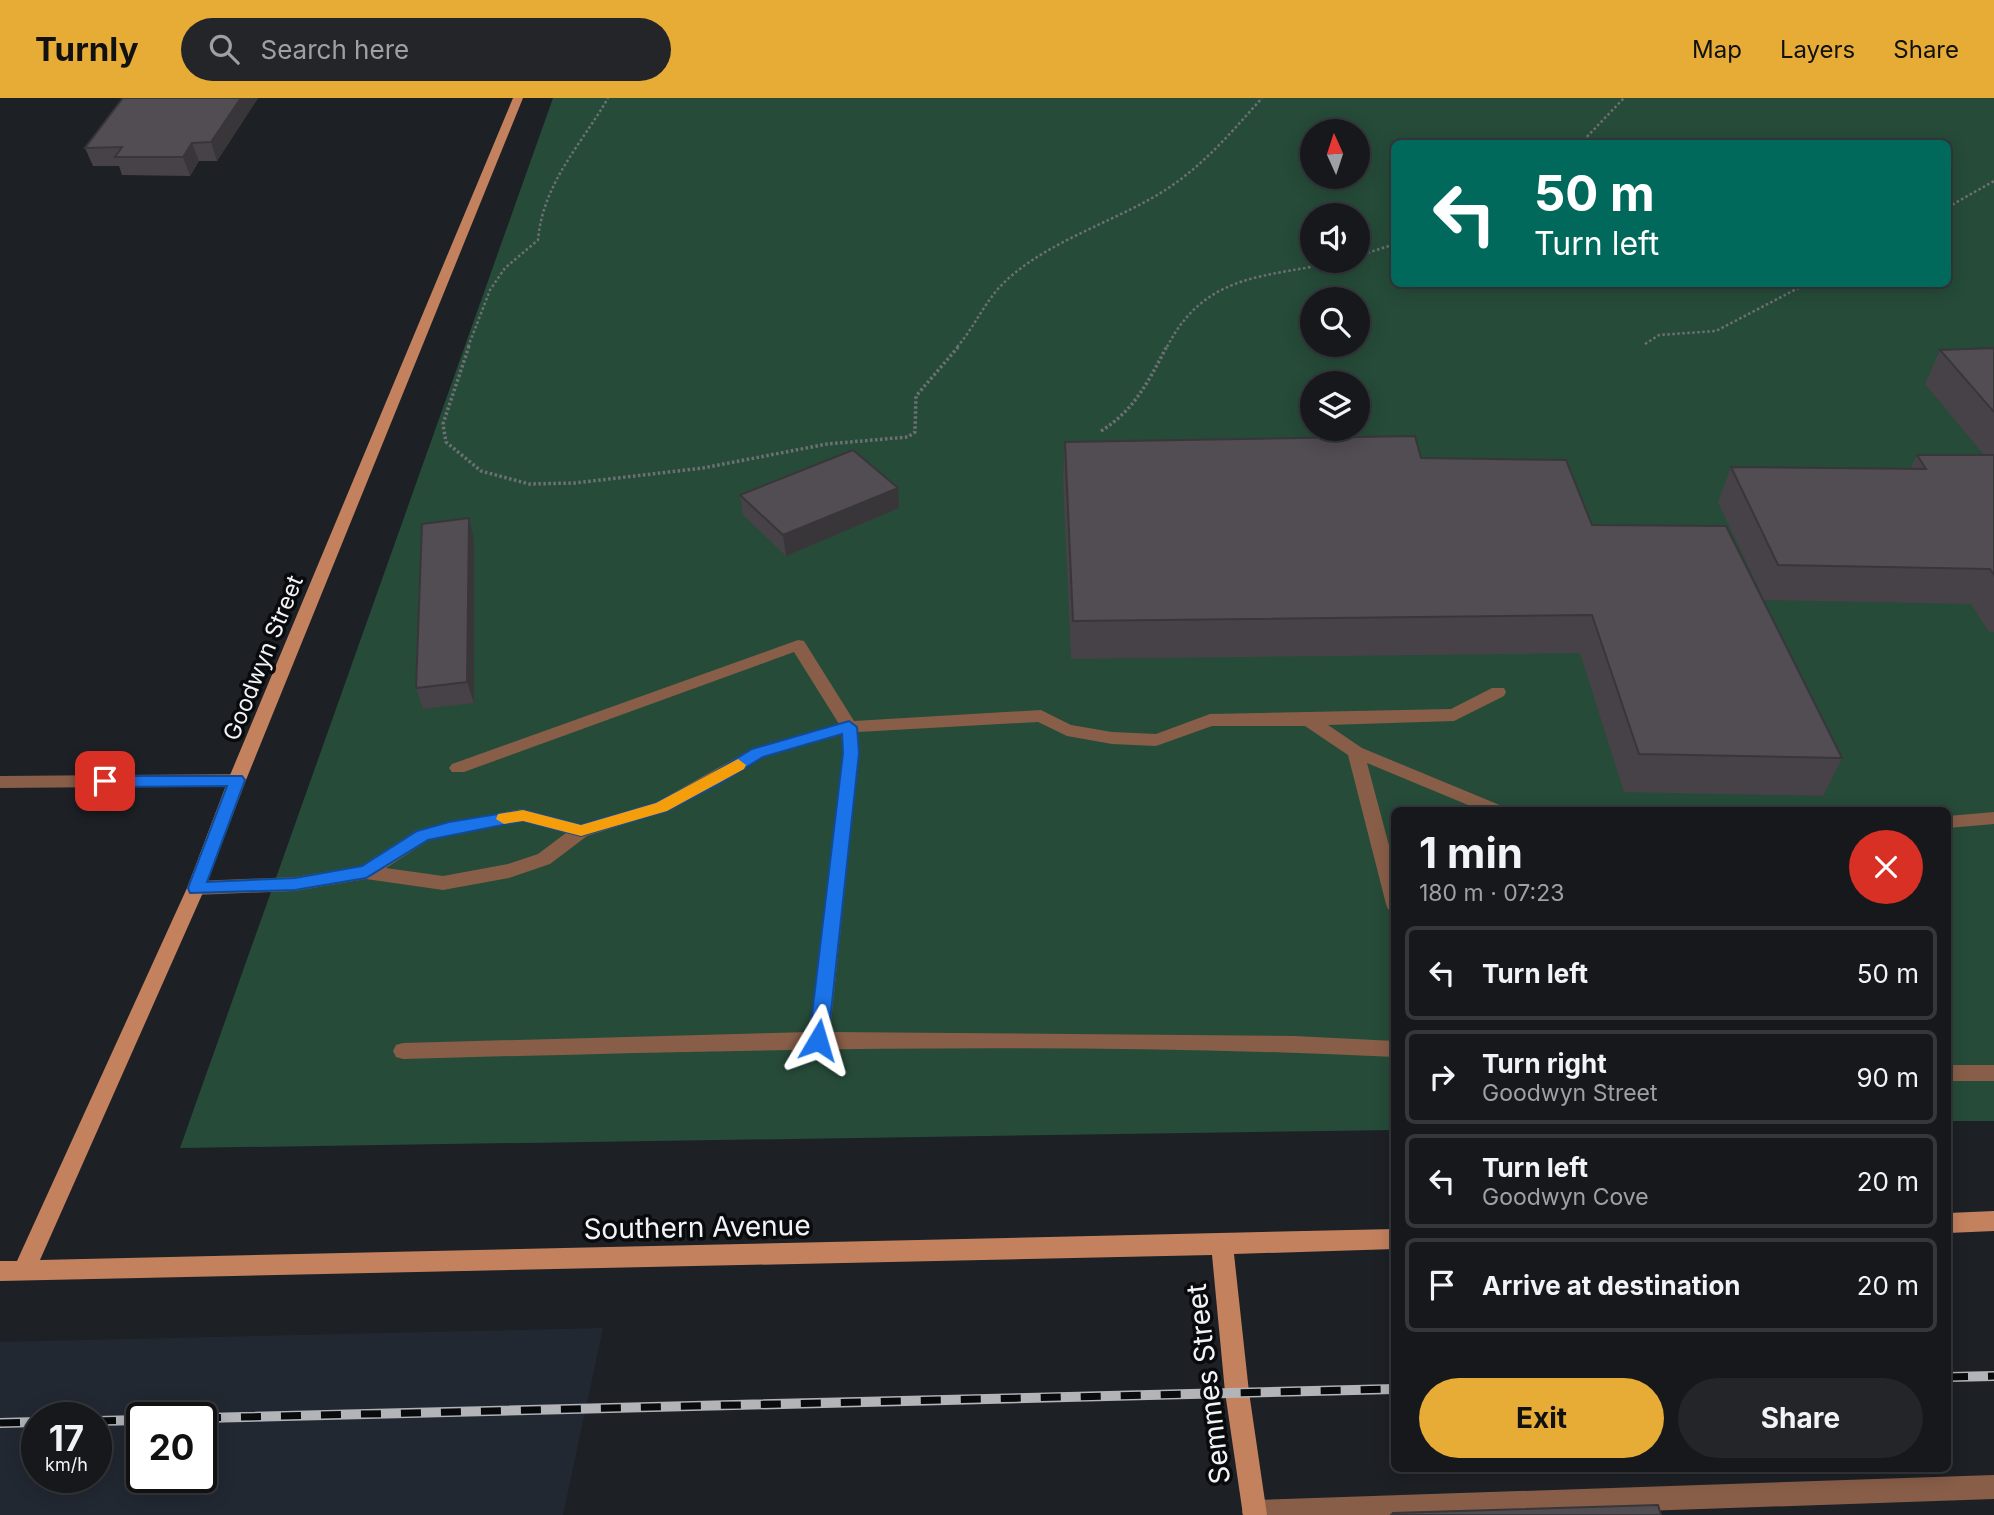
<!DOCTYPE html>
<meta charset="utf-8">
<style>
:root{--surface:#16181c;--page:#232529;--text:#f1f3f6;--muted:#9ea0a3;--line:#35373b;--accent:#e7ac36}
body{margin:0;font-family:Inter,sans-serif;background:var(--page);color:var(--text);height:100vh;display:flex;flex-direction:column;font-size:26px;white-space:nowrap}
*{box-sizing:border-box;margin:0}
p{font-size:23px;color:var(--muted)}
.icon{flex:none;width:38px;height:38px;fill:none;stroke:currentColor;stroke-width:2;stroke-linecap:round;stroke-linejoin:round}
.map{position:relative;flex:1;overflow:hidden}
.side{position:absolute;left:1391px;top:709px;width:560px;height:665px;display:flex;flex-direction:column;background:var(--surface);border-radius:10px;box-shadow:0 4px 18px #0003,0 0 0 2px var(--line)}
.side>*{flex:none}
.guide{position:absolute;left:1391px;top:42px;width:560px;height:147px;border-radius:10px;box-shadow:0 4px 18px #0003,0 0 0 2px var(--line);background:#00695c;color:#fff;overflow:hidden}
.needle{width:46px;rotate:357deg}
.tools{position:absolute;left:1300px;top:21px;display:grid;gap:14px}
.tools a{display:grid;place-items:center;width:70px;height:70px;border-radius:50%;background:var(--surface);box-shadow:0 4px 18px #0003,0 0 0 2px var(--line);font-size:35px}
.speed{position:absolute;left:21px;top:1304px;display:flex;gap:14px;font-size:35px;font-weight:700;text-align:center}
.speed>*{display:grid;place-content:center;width:91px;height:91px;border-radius:50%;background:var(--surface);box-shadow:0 4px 18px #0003,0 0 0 2px var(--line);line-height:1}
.speed small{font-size:18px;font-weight:400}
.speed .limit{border:4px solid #111;border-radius:10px;background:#fff;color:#111}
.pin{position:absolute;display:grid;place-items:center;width:60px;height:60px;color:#fff;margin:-30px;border-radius:14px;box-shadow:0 4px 10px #0006}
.me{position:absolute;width:77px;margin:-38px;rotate:7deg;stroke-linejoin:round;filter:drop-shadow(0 0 5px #0008)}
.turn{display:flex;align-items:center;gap:24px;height:147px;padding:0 28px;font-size:32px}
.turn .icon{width:91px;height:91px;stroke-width:2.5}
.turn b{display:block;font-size:49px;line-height:60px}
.round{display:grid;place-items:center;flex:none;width:74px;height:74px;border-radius:37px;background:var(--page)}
.summary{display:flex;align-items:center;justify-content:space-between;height:119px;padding:0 28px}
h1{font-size:42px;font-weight:700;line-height:52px}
.button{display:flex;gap:14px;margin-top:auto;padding:14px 28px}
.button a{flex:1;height:80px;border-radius:42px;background:var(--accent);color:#111;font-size:28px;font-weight:700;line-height:80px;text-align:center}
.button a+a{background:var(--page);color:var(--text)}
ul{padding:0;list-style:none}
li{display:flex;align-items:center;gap:21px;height:94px;margin:0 14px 10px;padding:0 14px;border:4px solid var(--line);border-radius:10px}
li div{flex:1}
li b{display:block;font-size:26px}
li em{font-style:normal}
header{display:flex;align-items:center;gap:42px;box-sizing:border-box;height:98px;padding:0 35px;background:var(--accent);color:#111}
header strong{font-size:33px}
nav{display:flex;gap:38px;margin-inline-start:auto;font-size:24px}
.search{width:490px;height:63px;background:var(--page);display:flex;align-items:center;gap:18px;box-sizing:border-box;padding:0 24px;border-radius:38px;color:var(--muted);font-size:26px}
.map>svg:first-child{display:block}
.built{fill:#222832;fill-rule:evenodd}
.green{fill:#264b39;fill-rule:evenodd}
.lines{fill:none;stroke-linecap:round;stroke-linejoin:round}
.path-far1{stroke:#6e7075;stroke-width:2.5;stroke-dasharray:2.5 2.5;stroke-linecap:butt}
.path{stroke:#6e7075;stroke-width:3.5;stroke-dasharray:2.5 2.5;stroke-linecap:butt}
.lane{fill:#885e48;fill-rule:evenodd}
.street{fill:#885e48;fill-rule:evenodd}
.secondary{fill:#c4815e;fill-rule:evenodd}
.rail-casing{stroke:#b2b4b8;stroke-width:10}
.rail{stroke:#080a0c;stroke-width:7;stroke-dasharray:20;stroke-linecap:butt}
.wall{fill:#474247}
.shaded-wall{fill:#39363a}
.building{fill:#524d53;stroke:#39363a;stroke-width:2}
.route{fill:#1a73e8;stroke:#114b97;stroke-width:2}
.slow{fill:#f59e0b}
.labels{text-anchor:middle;stroke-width:7;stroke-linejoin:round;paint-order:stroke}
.street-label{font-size:23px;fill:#f1f3f7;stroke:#080a0c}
.near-street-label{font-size:28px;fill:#f1f3f7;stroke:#080a0c}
</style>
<header>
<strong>Turnly</strong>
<div class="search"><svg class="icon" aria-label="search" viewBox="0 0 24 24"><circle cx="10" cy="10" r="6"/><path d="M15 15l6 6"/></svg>Search here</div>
<nav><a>Map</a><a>Layers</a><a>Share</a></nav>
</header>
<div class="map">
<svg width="1994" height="1417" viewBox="0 0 1994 1417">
<rect width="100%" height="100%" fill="#1d2025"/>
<!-- built -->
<path class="built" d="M603 1230 563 1417H0V1244ZM37 1320H96V1379H37ZM142 1320H201V1379H142Z"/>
<!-- green -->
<path class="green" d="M553 0H1994V1023H1948V712H1395V1032L180 1050ZM1312 33H1358V79H1312ZM1395 46H1948V186H1395ZM1312 117H1358V163H1312ZM1312 201H1358V247H1312ZM1312 285H1358V331H1312Z"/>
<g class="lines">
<!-- path-far1 -->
<path class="path-far1" d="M1580 46 1624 0
M1948 109 1994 83
M1358 158 1395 146
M1645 246 1659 237 1716 233 1806 186
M468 249 490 192 505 170 538 142C543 85 581 47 608 0
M957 249C972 232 982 210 997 192 1035 149 1103 128 1152 100 1197 75 1228 38 1262 0
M1167 249C1206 173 1267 180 1341 163"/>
<!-- path -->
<path class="path" d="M469 248 443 326 446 344 481 373 529 386 575 385 703 370 827 346 908 339 915 334 916 298 959 248
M1101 333C1135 312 1149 282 1167 248"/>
<!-- lane -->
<path class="lane" d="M798 542 804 543 854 623 1041 612 1071 627 1112 634 1156 636 1210 616 1451 611 1492 590H1504L1506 594 1504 598 1454 623 1328 627 1362 650 1502 708 1505 712H1480L1367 665 1395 770V813L1388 811 1386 806 1348 657 1305 628H1212L1156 648 1112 646 1067 638 1038 624 858 634 859 655 830 934 1294 938 1395 943V959C1065 943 733 952 403 961L396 959 393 953 396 947 403 945 810 934 843 655 841 637 764 659 667 713 587 738 550 766 509 780 443 792 366 781 295 793 196 797 190 795 187 790 190 785 196 783 295 779 361 768 417 732 449 724 522 711 581 727 655 705 752 651 839 626 794 554 464 674H452L449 670 452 666ZM522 723 566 735 538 756 508 766 443 778 386 770 429 742Z
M1994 714V726L1948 730V718Z
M1948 967H1994V983H1948Z"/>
<!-- street -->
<path class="street" d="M237 676 246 682 237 688 0 690V678Z
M1994 1377V1401L1528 1417H1243L1242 1414 1245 1405 1254 1402Z"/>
<!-- secondary -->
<path class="secondary" d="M513 0H523L246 682 205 790 40 1162 1395 1131V1151L1234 1156 1249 1294 1267 1417H1243L1225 1294 1212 1157 0 1183V1163H17L187 790 228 682Z
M1994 1113V1133L1948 1135V1115Z"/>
<defs>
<path id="rail" d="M1948 1279 1994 1278
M201 1320 1395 1291
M96 1323 142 1322
M0 1325 37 1324"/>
</defs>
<!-- rail casing -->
<use href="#rail" class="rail-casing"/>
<!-- rail -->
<use href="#rail" class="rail"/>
</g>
<!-- wall -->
<path class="wall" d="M123 0H258L217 63H199L190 78 122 77 119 68H93L85 50Z
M1994 250V534H1989L1971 506 1764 502 1718 404 1731 369 1910 371 1917 357H1984L1925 286 1940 252Z
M1065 344 1421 360 1592 427 1842 660 1823 698 1624 694 1580 555 1071 561 1063 381Z
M740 397 899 410 786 458 743 417Z
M469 420 474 441V605L423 611 416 590Z"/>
<!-- shaded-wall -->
<path class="shaded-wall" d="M241 0H258L217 63 211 44Z
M192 45 199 63 190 78 183 59Z
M898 390 899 410 786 458 783 437Z
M469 420 474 441V605L467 584Z"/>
<!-- building -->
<path class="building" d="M123 0H241L211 44 192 45 183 59H115L122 49 85 50Z
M1994 250V314L1940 252Z
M1415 338 1421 360 1566 362 1592 427 1726 428 1842 660 1639 656 1592 517 1073 523 1065 344Z
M853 352 898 390 783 437 740 397Z
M1917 357H1994V477L1990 471 1778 467 1731 369 1926 371Z
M469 420 467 584 416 590 422 426Z
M1658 1407 1661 1417H1391L1393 1415Z"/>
<!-- route -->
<path class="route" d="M849 623 857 629 859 655 828 942 825 948 818 950 812 948 809 942 843 655 842 636 763 659 719 686 667 713 581 738 523 723 428 742 366 780 295 792 190 795 188 790 227 688 105 689 98 683 105 678H242L245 682 207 784 295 780 362 768 417 733 449 724 523 712 581 727 656 705 708 678 752 651Z"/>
<!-- slow -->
<path class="slow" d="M738 661 746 667 744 671 667 713 581 738 523 723 504 726 496 721 498 716 523 712 581 727 656 705Z"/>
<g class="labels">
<!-- street labels -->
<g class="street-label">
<text transform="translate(263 560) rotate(-68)" y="8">Goodwyn Street</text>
</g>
<!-- near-street labels -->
<g class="near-street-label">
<text transform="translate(697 1129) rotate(-1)" y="10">Southern Avenue</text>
<text transform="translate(1208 1286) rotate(-97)" y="10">Semmes Street</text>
</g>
</g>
</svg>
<div class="tools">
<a><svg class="needle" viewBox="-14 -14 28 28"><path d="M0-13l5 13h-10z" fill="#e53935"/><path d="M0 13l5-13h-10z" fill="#9ea0a3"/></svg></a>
<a><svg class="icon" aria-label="sound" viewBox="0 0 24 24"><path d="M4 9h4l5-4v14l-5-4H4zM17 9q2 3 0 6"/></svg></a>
<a><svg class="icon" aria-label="search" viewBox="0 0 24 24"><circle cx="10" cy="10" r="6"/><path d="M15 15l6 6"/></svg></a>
<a><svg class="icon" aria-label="layers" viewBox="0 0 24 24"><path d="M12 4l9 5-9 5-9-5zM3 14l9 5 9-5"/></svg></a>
</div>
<div class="speed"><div>17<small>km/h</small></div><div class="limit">20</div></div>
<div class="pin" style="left:105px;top:683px;background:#d93025"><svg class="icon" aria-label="arrive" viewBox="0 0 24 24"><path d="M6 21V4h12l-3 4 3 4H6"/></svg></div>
<svg class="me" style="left:818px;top:942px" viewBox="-20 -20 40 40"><path d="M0-17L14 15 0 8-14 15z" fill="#1a73e8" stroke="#fff" stroke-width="4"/></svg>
<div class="guide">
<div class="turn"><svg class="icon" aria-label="left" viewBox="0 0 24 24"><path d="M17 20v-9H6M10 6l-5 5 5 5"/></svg><div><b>50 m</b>Turn left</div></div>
</div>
<section class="side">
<div class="summary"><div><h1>1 min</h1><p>180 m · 07:23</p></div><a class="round" style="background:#d93025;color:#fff"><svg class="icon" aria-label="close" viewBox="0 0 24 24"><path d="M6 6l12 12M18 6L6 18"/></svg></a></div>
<ul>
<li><svg class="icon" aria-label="left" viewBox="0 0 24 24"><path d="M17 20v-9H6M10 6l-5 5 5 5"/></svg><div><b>Turn left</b></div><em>50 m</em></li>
<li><svg class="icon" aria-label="right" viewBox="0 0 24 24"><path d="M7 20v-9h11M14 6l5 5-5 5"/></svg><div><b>Turn right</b><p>Goodwyn Street</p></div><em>90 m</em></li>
<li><svg class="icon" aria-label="left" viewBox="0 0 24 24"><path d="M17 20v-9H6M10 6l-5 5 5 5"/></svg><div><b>Turn left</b><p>Goodwyn Cove</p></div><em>20 m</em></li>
<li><svg class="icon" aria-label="arrive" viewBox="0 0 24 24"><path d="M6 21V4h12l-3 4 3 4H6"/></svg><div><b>Arrive at destination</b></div><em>20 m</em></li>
</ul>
<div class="button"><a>Exit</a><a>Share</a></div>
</section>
</div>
